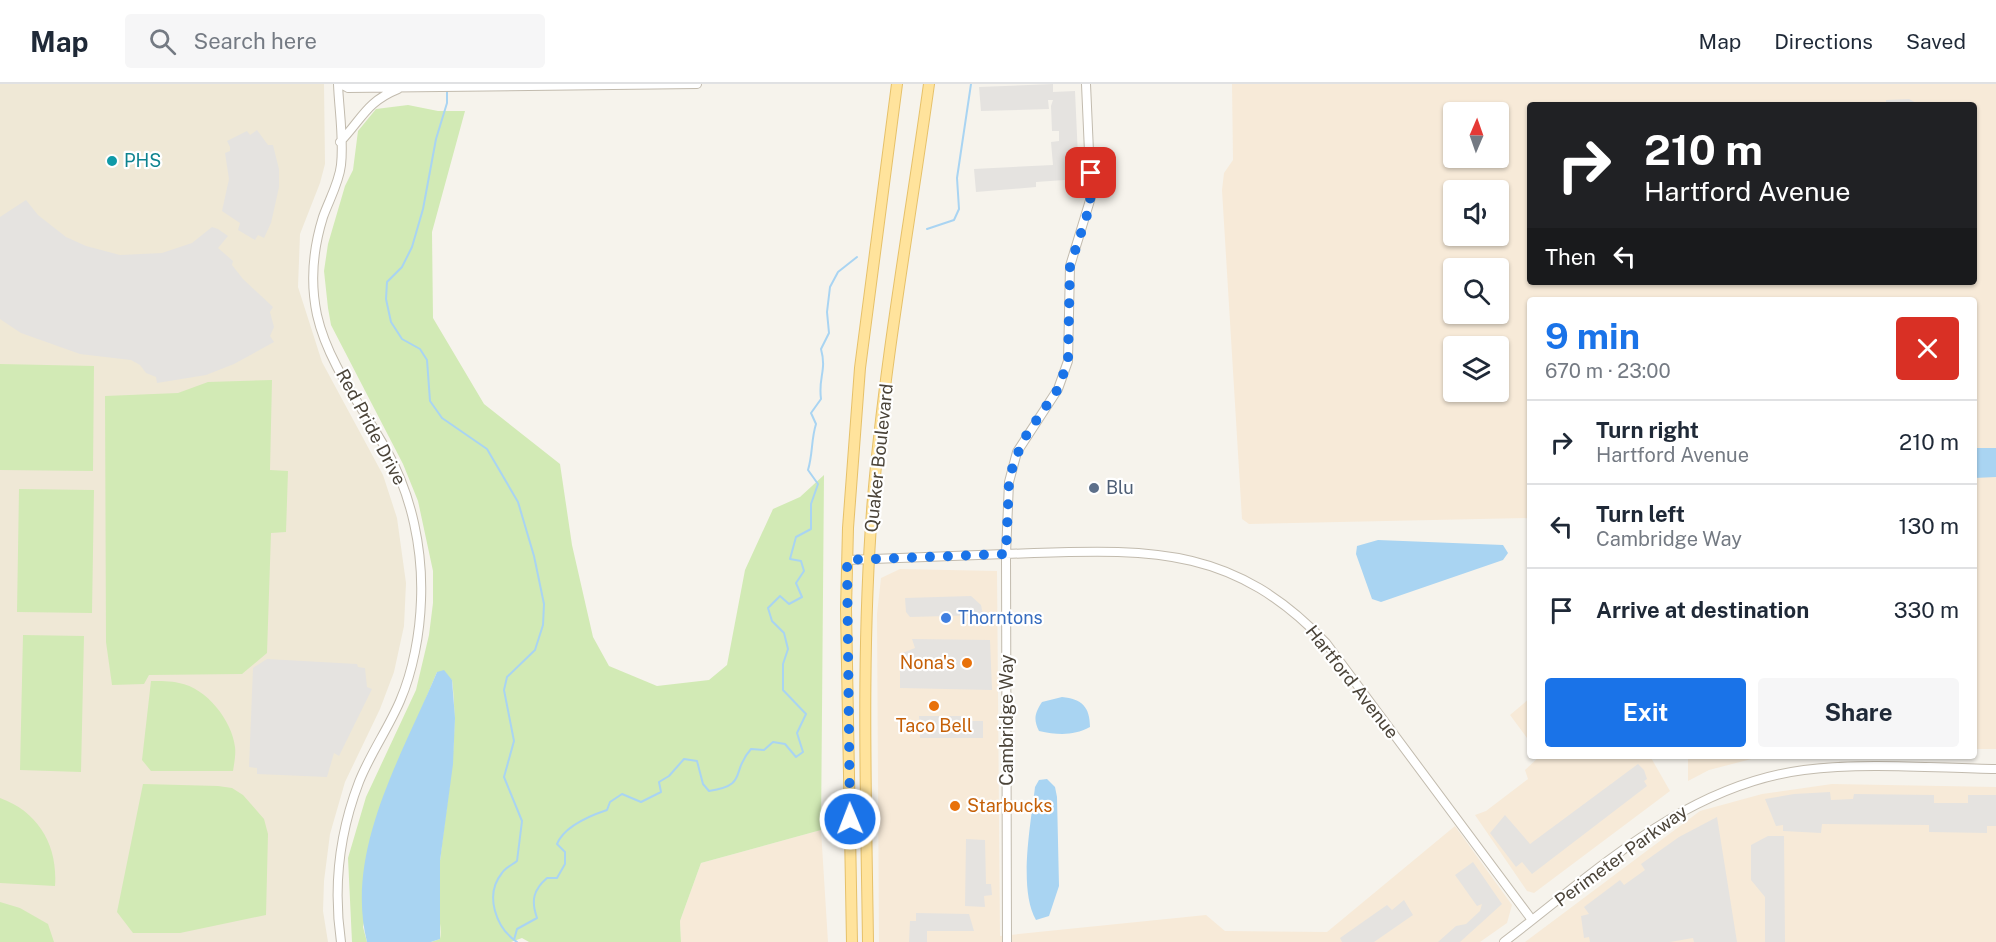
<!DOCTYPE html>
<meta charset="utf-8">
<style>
:root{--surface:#fff;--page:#f6f6f7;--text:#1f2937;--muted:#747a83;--line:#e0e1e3;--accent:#1a73e8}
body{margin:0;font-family:"Public Sans",sans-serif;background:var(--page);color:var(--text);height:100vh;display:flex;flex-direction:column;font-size:22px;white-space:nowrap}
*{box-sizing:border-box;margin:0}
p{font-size:20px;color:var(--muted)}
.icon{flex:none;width:33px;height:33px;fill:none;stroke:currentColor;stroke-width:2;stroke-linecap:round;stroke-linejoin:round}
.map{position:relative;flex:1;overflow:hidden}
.panel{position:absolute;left:1527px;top:213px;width:450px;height:462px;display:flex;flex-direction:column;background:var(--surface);border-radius:6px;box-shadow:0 2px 4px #0004}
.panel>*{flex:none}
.banner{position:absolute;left:1527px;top:18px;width:450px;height:183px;border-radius:6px;box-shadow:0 2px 4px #0004;background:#202124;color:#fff;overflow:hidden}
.needle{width:39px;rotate:2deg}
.controls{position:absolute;left:1443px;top:18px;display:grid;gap:12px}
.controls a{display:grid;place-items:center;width:66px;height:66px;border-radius:6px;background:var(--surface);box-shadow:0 2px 4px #0004;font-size:30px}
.pin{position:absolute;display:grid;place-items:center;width:51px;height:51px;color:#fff;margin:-26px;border-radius:12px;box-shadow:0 3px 9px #0006}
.me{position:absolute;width:66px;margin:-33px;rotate:359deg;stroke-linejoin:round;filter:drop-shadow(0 0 4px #0008)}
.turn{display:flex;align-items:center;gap:21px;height:126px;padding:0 18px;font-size:27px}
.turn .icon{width:78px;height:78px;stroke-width:2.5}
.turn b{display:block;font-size:42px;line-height:51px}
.then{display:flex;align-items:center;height:57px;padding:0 18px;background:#0003;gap:12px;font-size:22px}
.round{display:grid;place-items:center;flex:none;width:63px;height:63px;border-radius:6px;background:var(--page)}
.summary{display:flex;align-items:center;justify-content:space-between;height:102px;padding:0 18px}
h1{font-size:36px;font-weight:700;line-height:45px;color:var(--accent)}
.button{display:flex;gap:12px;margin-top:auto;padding:12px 18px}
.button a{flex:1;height:69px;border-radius:6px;background:var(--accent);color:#fff;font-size:24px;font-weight:700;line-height:69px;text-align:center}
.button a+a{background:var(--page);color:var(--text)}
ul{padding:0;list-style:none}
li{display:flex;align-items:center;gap:18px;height:84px;padding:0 18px;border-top:2px solid var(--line)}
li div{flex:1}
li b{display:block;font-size:22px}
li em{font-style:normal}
header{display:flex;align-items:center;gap:36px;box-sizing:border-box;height:84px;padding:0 30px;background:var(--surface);border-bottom:2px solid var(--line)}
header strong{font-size:28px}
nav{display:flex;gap:33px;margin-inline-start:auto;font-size:21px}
.search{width:420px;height:54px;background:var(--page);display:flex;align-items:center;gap:15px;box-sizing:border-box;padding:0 21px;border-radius:6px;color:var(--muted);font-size:22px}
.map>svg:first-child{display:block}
.commercial{fill:#f7ead8;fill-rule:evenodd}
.education{fill:#efe8d6}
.green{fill:#d2eab5}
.parking{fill:#e5e3e0}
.water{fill:#a9d4f2}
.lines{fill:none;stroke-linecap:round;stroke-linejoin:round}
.stream{stroke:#a9d4f2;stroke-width:2}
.minor-casing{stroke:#c2bbae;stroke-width:10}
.major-casing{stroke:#e6c16a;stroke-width:12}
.minor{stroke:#fff;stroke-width:8}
.major{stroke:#ffe39c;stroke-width:10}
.route{stroke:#1a73e8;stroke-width:10;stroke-dasharray:0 18}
.culture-dot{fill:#0f9aa8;stroke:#fff;stroke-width:2}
.service-dot{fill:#5c6f8a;stroke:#fff;stroke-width:2}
.shop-dot{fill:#3f7fe0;stroke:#fff;stroke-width:2}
.food-dot{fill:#e8710a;stroke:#fff;stroke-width:2}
.labels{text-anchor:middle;stroke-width:4.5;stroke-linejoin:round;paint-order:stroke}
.culture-label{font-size:18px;fill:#0d838f;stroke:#fff;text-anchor:start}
.street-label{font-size:18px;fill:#4b4439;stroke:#fff}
.service-label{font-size:18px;fill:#4e5e75;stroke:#fff;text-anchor:start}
.shop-label{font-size:18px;fill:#366cbe;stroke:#fff;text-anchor:start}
.food-label{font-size:18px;fill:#c56008;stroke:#fff;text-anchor:end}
</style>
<header>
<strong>Map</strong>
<div class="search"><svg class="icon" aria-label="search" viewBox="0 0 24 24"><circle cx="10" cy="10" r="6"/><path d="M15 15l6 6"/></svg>Search here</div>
<nav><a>Map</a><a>Directions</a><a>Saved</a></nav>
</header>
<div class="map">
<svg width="1996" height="858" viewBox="0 0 1996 858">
<rect width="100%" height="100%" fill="#f6f3ec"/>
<!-- commercial -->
<path class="commercial" d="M1232 0H1996V665H1974V216H1530V434L1249 440 1242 435 1222 106 1224 89 1233 76ZM1530 21H1974V198H1530ZM1454 28H1498V74H1454ZM1454 106H1498V152H1454ZM1454 184H1498V230H1454ZM1454 262H1498V308H1454Z
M900 485 997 487 1000 852 1206 831 1225 847 1327 848 1455 742 1512 821 1507 839 1480 858H879L877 530 881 494Z
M1530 614V658L1510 631Z
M1540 672H1650L1670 707 1534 809 1527 807 1475 731 1486 727 1528 695 1525 686Z
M1688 672H1763L1709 686 1688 697Z
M1832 700 1996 703V858H1525L1700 727 1762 710Z
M821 746 828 858H681L680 837 701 779Z"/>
<!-- education -->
<path class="education" d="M0 0H324L325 80 320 99 300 150 298 203 322 278 383 391 397 434 406 499 404 542 394 588 380 625 345 698 330 750 324 797 323 827 328 858H0Z"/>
<!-- green -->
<path class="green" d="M408 21 438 27H465L432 148 433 234 484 320 560 380 572 461 593 553 609 582 657 602 709 596 727 581 745 486 773 425 800 413 824 391 821 746 701 779 680 837 681 858H529L522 854 511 858H431L440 855C442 845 439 838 439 828 437 811 439 793 440 777 446 716 460 658 452 596L437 588 409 655 363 843 367 858H352L348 774 366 713 416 606 429 551 433 519V487L418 417 403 380 331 241 328 224 324 187 328 160 345 102 353 86 358 47 376 25Z
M0 280 94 282 93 387 0 386Z
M272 296 270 386 288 387 286 448 271 449 267 569 242 590 149 591 144 600 112 601 106 558 105 312 178 309 208 298Z
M19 405 94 406 92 529 17 528Z
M23 551 84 552 81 688 20 686Z
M151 597C160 597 171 597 179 599 207 604 232 637 235 663 236 671 234 680 233 687H151L142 676Z
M143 700 218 702 232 704 243 711 264 735 268 750 266 831 180 849H133L117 828Z
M0 714C39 728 58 762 55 802L0 799Z
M0 818 20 824 48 840 54 858H0Z"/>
<!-- parking -->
<path class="parking" d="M1053 0V8L1075 7 1079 95 1036 98V103L976 108 974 85 1053 81 1051 58 1059 57V47H1052L1051 22 1053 16H1048L1049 25 981 27 979 3Z
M1909 15 1920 21H1886V16Z
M257 46 268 61H273L279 85V103L271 139 264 154 258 151 255 156 238 146 240 139 222 127 229 95 225 69 230 67V63L227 57 247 47 250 51Z
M26 116 38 131 66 153 86 162 120 171 162 169 192 159 212 143 218 145 228 152 218 164 233 177 232 181 243 195 273 223 270 228 274 243 270 252 274 258 234 280 206 291 157 299 156 293 146 289 140 281 131 276 80 270 21 249 0 235V133Z
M971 512 981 521 983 531 910 533 906 528 905 514Z
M912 555 990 556 992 606 900 604V570L915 564Z
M267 575 357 580 358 583 365 584 367 603 372 605 339 672 334 669 327 693 257 690V684L249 683 253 584Z
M919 632H970V637H983V654H920Z
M1638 680 1644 686 1647 695 1644 697 1647 702 1532 790 1522 778 1516 783 1490 749 1505 731 1530 760Z
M1830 708 1831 716 1853 715 1854 710 1934 711V719H1968V711H1996V742H1987V749L1929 748V741L1822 740 1821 749 1783 747V741L1776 742 1765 715 1794 710Z
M1717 733 1737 858H1694L1693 854 1670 858H1590L1589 853 1584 854 1581 832 1589 830 1584 823 1620 796 1624 801 1645 786 1641 780 1679 753Z
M1768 752H1784L1785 858H1765V813L1751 796V761Z
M966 755 985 756 986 800H991L992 811 984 812 985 823 965 822Z
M1473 778 1502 820 1460 858H1438L1456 842 1466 840 1480 827 1482 820 1477 822 1455 791Z
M1404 816 1413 831 1374 858H1342L1340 854 1387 821 1392 826Z
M916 829 969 830 974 847H927V858H909L910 837H916Z"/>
<!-- water -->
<path class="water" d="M1996 364V393L1974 394V364Z
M1378 456 1503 461 1508 469 1503 476 1381 518 1372 515 1356 470 1357 462Z
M444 586 452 596 455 634 453 680 440 777V855L431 858H367C344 766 403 670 437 588Z
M1062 613C1082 615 1090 623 1090 643 1073 652 1058 651 1039 647 1033 635 1035 629 1042 618Z
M1047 695 1055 703 1057 713 1059 802 1049 832 1036 836C1018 805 1031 739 1035 703L1039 696Z"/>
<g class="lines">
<!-- stream -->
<path class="stream" d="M447 6V19L436 55 423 125 412 163 402 183 387 198 386 215 391 238 402 255 420 265 427 276 430 317 442 334 487 365 518 418 534 472 544 520 543 541 535 566 507 593 504 606 514 657 504 693 522 737 517 777C512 781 505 784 502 789 484 811 496 844 517 858
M927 145 954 136 959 125 957 94 971 0
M514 856 517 845 537 834C531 817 533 806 547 794H557L565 780V768L557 760C564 743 589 732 607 726L610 718 622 710 641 718 661 708 659 698 669 692 684 675 697 677 703 700 709 707C749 701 730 688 751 665L764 666 773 658 785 660 796 673 803 668 797 649 806 630 783 606V580L788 565 784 549 772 537 768 524 780 512 789 520 802 513 796 499 804 487 801 477 790 475 796 453 811 445V420L818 400 808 386C813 369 811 356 816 340L811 329 821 315C818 293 827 287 821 265L829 249 827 228 830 203 838 188 857 173"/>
<defs>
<path id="minor" d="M338 0C339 26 344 55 341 81 339 99 329 116 323 133 313 165 310 198 317 231 328 280 363 324 387 367 412 412 423 466 421 516 420 549 413 587 400 617 388 645 370 670 359 698 339 750 333 803 341 858
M341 0 348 4 697 0
M340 58C362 35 366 18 398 5
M847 476C909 474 971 471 1034 469 1155 465 1236 464 1326 559L1532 836
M1007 858 1006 470 1009 398 1017 368 1058 305 1068 277 1070 182 1091 113 1086 0
M1504 858C1596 788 1685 701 1804 686 1867 678 1933 684 1996 685"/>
<path id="major" d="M852 858 846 525 848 444 860 284 897 0
M868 858C866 710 861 561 873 414 885 275 910 138 929 0"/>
</defs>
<!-- minor casing -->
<use href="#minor" class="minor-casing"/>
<!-- major casing -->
<use href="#major" class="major-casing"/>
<!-- minor -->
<use href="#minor" class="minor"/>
<!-- major -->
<use href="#major" class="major"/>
</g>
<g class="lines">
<!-- route -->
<path class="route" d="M850 735 847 476 1006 470 1009 398 1014 377 1027 350 1058 305 1068 277 1070 182 1090 122 1091 89"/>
</g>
<!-- markers -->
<circle class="culture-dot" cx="112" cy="77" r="6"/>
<circle class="service-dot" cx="1094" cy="404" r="6"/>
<circle class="shop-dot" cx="946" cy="534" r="6"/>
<g class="food-dot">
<circle cx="967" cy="579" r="6"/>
<circle cx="934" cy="622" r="6"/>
<circle cx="955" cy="722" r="6"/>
</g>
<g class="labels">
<!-- culture labels -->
<g class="culture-label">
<text x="124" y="83">PHS</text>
</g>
<!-- street labels -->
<g class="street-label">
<text transform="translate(371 343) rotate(62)" y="6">Red Pride Drive</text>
<text transform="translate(879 374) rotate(-84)" y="6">Quaker Boulevard</text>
<text transform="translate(1352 598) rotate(52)" y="6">Hartford Avenue</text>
<text transform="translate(1007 636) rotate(-90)" y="6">Cambridge Way</text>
<text transform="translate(1621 772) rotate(-36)" y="6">Perimeter Parkway</text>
</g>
<!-- service labels -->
<g class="service-label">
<text x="1106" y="410">Blu</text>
</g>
<!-- shop labels -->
<g class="shop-label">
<text x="958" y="540">Thorntons</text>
</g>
<!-- food labels -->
<g class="food-label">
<text x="955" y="585">Nona's</text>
<text x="934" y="648" text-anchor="middle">Taco Bell</text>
<text x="967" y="728" text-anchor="start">Starbucks</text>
</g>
</g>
</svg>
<div class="controls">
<a><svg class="needle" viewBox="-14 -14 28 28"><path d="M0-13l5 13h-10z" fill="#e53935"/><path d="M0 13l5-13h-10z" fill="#747a83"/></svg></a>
<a><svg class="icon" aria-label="sound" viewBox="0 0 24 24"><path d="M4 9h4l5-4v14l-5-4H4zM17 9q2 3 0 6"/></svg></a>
<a><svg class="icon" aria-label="search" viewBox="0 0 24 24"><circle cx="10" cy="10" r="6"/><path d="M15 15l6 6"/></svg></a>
<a><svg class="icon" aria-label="layers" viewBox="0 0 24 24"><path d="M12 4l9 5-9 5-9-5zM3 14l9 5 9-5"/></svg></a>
</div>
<div class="pin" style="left:1091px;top:89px;background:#d93025"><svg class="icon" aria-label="arrive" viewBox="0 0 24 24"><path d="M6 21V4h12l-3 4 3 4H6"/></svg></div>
<svg class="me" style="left:850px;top:735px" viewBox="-20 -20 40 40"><circle r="17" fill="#1a73e8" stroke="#fff" stroke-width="3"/><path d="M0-11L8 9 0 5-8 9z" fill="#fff"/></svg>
<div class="banner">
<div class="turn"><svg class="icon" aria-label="right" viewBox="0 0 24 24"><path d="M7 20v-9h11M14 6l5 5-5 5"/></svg><div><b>210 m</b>Hartford Avenue</div></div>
<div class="then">Then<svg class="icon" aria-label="left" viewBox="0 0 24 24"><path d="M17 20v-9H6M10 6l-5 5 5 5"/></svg></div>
</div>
<section class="panel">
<div class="summary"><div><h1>9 min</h1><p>670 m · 23:00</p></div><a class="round" style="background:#d93025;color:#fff"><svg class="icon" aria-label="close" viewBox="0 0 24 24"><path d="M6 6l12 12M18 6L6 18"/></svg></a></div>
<ul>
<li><svg class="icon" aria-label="right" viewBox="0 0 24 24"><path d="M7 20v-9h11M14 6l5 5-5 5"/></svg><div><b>Turn right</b><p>Hartford Avenue</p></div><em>210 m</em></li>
<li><svg class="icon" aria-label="left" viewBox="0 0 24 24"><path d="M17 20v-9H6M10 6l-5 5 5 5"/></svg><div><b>Turn left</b><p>Cambridge Way</p></div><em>130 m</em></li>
<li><svg class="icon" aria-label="arrive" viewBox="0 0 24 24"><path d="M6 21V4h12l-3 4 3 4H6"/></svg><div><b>Arrive at destination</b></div><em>330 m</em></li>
</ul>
<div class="button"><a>Exit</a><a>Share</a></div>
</section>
</div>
